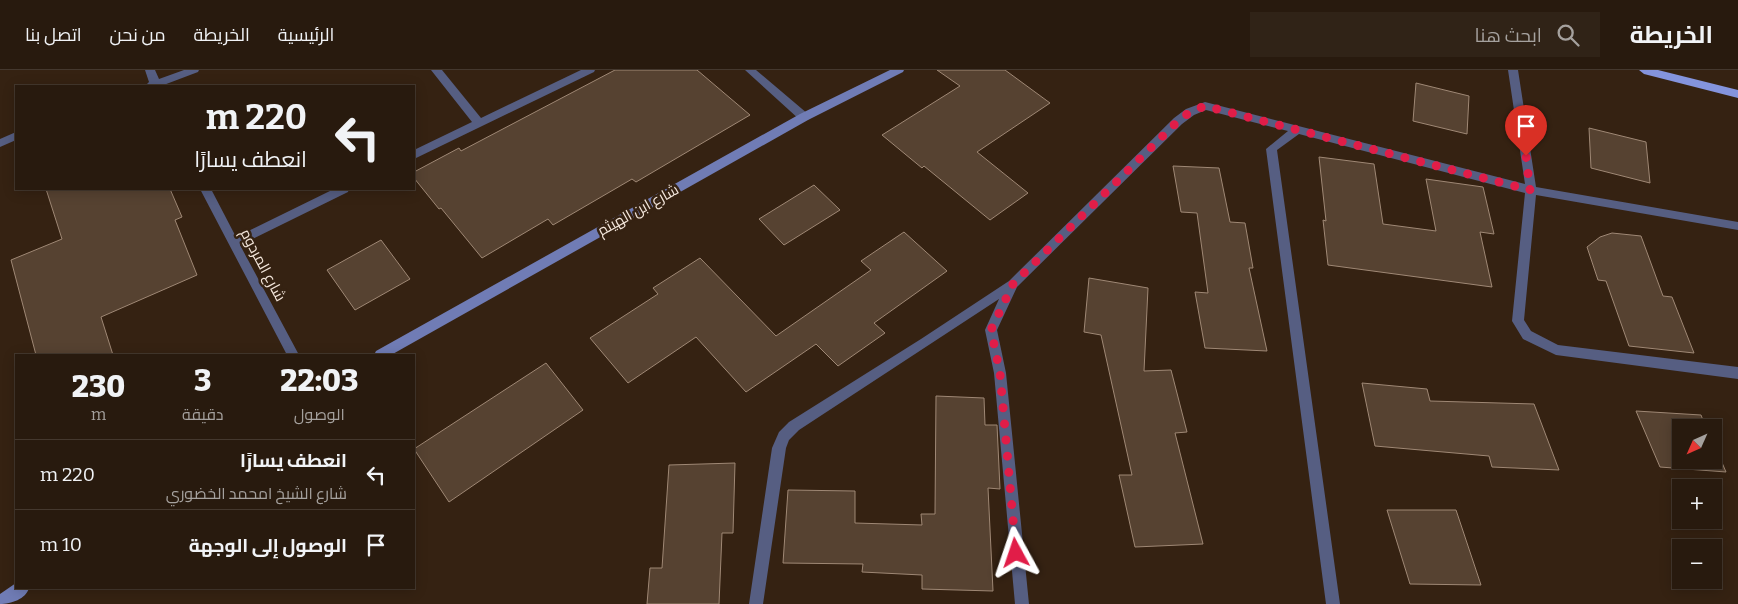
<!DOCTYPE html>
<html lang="ar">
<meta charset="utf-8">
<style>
:root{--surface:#281a0e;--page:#302317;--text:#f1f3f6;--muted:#a5a19e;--line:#44382e}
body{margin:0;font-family:Bitter,Cairo,serif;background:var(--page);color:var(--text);direction:rtl;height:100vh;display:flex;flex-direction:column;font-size:19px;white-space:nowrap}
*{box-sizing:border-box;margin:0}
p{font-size:16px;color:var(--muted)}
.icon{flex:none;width:28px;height:28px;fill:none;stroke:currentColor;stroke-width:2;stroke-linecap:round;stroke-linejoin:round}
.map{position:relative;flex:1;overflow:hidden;direction:ltr}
.details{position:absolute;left:15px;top:284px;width:400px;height:235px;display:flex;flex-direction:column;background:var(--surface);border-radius:0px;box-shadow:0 2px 12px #0003,0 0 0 1px var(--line);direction:rtl}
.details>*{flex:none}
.top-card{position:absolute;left:15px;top:15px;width:400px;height:105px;border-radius:0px;box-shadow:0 2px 12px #0003,0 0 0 1px var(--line);direction:rtl;background:#281a0e;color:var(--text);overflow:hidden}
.needle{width:32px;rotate:225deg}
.tools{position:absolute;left:1672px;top:349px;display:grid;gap:10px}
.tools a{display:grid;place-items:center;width:50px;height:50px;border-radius:0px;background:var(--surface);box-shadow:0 2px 12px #0003,0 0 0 1px var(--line);font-size:25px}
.pin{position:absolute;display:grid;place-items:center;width:42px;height:42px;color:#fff;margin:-51px -21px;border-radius:50% 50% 50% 0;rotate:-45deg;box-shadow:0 0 5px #0007}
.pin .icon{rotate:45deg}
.me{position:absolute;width:55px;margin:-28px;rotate:355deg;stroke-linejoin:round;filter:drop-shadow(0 0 4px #0008)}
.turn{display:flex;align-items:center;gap:18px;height:105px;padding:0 25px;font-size:22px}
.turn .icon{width:65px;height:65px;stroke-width:2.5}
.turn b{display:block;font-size:35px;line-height:42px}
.eta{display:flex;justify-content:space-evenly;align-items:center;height:85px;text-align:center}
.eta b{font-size:30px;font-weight:800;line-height:35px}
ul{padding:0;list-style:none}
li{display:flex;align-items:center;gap:15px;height:70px;padding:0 25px;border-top:1px solid var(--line)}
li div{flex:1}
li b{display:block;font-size:19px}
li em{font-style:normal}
header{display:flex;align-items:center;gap:30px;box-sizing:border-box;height:70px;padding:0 25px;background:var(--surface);border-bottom:1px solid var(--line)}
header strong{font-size:24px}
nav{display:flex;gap:28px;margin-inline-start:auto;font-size:18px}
.search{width:350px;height:45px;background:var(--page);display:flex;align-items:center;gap:12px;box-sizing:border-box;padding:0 18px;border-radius:0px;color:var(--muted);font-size:19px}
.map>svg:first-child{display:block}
.building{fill:#564231;stroke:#9f8875}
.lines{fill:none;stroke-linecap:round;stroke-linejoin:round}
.minor{fill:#565e82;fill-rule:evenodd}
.secondary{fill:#707cb5;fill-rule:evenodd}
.primary{fill:#8494dd;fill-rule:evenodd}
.route{stroke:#e11d48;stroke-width:9;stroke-dasharray:0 16.2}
.labels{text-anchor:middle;stroke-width:5;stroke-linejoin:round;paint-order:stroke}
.street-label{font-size:15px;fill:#f3e6db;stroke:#352212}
</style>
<header>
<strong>الخريطة</strong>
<div class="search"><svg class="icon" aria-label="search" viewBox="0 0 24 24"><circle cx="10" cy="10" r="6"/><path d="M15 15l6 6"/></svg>ابحث هنا</div>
<nav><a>الرئيسية</a><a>الخريطة</a><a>من نحن</a><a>اتصل بنا</a></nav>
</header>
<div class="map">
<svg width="1738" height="534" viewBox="0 0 1738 534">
<rect width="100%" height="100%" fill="#352212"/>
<!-- building -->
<path class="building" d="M615 0H697L750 45 636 112 632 109 553 155 548 149 482 188 441 138 439 139 414 108V102L459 78 461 81Z
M937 0H1005L1050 33 977 82 1028 123 990 150 924 96 922 98 882 65 960 16Z
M1416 13 1469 26 1467 64 1413 51Z
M1589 58 1646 72 1650 113 1591 98Z
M1319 87 1374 94 1383 154 1436 161 1426 109 1483 117 1494 164 1480 162 1492 217 1328 195 1323 150 1326 151Z
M1173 96 1219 98 1230 152 1245 153 1253 198H1249L1267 281 1205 278 1195 222 1208 223 1197 143 1181 142Z
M814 115 840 140 784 175 759 149Z
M46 119H170L182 147 175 150 197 205 101 247 113 285H36L11 190 62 169Z
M904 162 947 201 874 253 885 263 838 296 816 274 746 322 696 267 628 313 590 268 658 224 653 218 700 188 776 266 871 200 861 191Z
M1612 163 1641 166 1663 226 1672 227 1694 283 1629 276 1606 211 1598 210 1587 177 1600 167Z
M381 170 410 209 355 240 327 200Z
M1089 208 1148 218 1144 301 1171 300 1187 362 1175 363 1203 474 1135 477 1119 405H1132L1101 265 1084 262Z
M546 293 583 340 449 432 414 379Z
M1362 313 1427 319 1430 331 1534 334 1559 400 1492 397 1489 386 1375 376Z
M936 326 984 328 985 355H997L1000 419 988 418 993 521 922 519V505L862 502 863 494 783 493 788 420 855 421V453L922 455 921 444H935Z
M1636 341 1701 345 1706 358H1681V390H1714V374L1726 402 1660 397Z
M735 393 733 463H722L719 534H647L650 498H662L669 395Z
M1387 440H1456L1481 515 1410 514Z"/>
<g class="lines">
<!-- minor -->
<path class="minor" d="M145 0H155L159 9 184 0H199L198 2 161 16H145L149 12Z
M431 0H442L481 48 581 0H595L594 2 414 89V80L472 52Z
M745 0H756L808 44 809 47 808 50H800Z
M1508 0H1518L1536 117 1738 152V160L1536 125 1524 250 1531 261 1558 275 1738 297V309L1556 285 1523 269 1512 251 1525 123 1299 64 1277 80 1340 534H1326L1266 79 1288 61 1206 40 1194 45 1182 54 1017 217 997 260 1006 303 1029 534H1015L994 303 985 260 999 229 799 360 789 370 786 378 763 534H749L772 378 779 362 789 352 921 269 1009 211 1174 48 1186 39 1205 32 1525 114Z
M16 62V70L0 77V69Z
M200 119H211L236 167 334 119H349L348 122 240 175 299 285H287Z"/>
<!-- secondary -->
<path class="secondary" d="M890 0H904L903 2 808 50 391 285H374L376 281 800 44Z
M16 513V518H29C26 529 11 534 0 534V524Z"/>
<!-- primary -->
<path class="primary" d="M1639 0H1658L1738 20V28L1644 4Z"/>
</g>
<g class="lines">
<!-- route -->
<path class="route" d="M1016 483 1000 303 991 260 1013 214 1178 51 1190 42 1205 36 1530 120 1526 86"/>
</g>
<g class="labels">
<!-- street labels -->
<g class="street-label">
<text transform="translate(638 140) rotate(-29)" y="5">شارع ابن الهيثم</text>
<text transform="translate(263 195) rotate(62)" y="5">شارع المردوم</text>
</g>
</g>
</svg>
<div class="tools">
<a><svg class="needle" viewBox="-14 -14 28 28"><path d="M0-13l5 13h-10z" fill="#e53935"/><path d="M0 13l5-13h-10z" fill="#a5a19e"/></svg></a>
<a>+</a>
<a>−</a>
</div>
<div class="pin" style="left:1526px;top:86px;background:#d93025"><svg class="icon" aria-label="arrive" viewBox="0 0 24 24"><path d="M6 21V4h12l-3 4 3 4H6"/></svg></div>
<svg class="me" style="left:1016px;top:483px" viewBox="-20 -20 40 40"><path d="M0-17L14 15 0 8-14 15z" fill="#e11d48" stroke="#fff" stroke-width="4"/></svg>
<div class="top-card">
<div class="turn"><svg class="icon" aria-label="left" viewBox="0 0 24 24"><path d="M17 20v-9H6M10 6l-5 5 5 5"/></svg><div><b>220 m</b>انعطف يسارًا</div></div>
</div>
<section class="details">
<div class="eta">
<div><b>22:03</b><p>الوصول</p></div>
<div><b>3</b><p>دقيقة</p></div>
<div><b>230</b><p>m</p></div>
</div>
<ul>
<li><svg class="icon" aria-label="left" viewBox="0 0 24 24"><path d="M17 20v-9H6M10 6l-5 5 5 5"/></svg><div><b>انعطف يسارًا</b><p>شارع الشيخ امحمد الخضوري</p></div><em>220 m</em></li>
<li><svg class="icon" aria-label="arrive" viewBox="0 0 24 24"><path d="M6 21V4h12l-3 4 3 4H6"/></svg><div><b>الوصول إلى الوجهة</b></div><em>10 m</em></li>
</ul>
</section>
</div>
